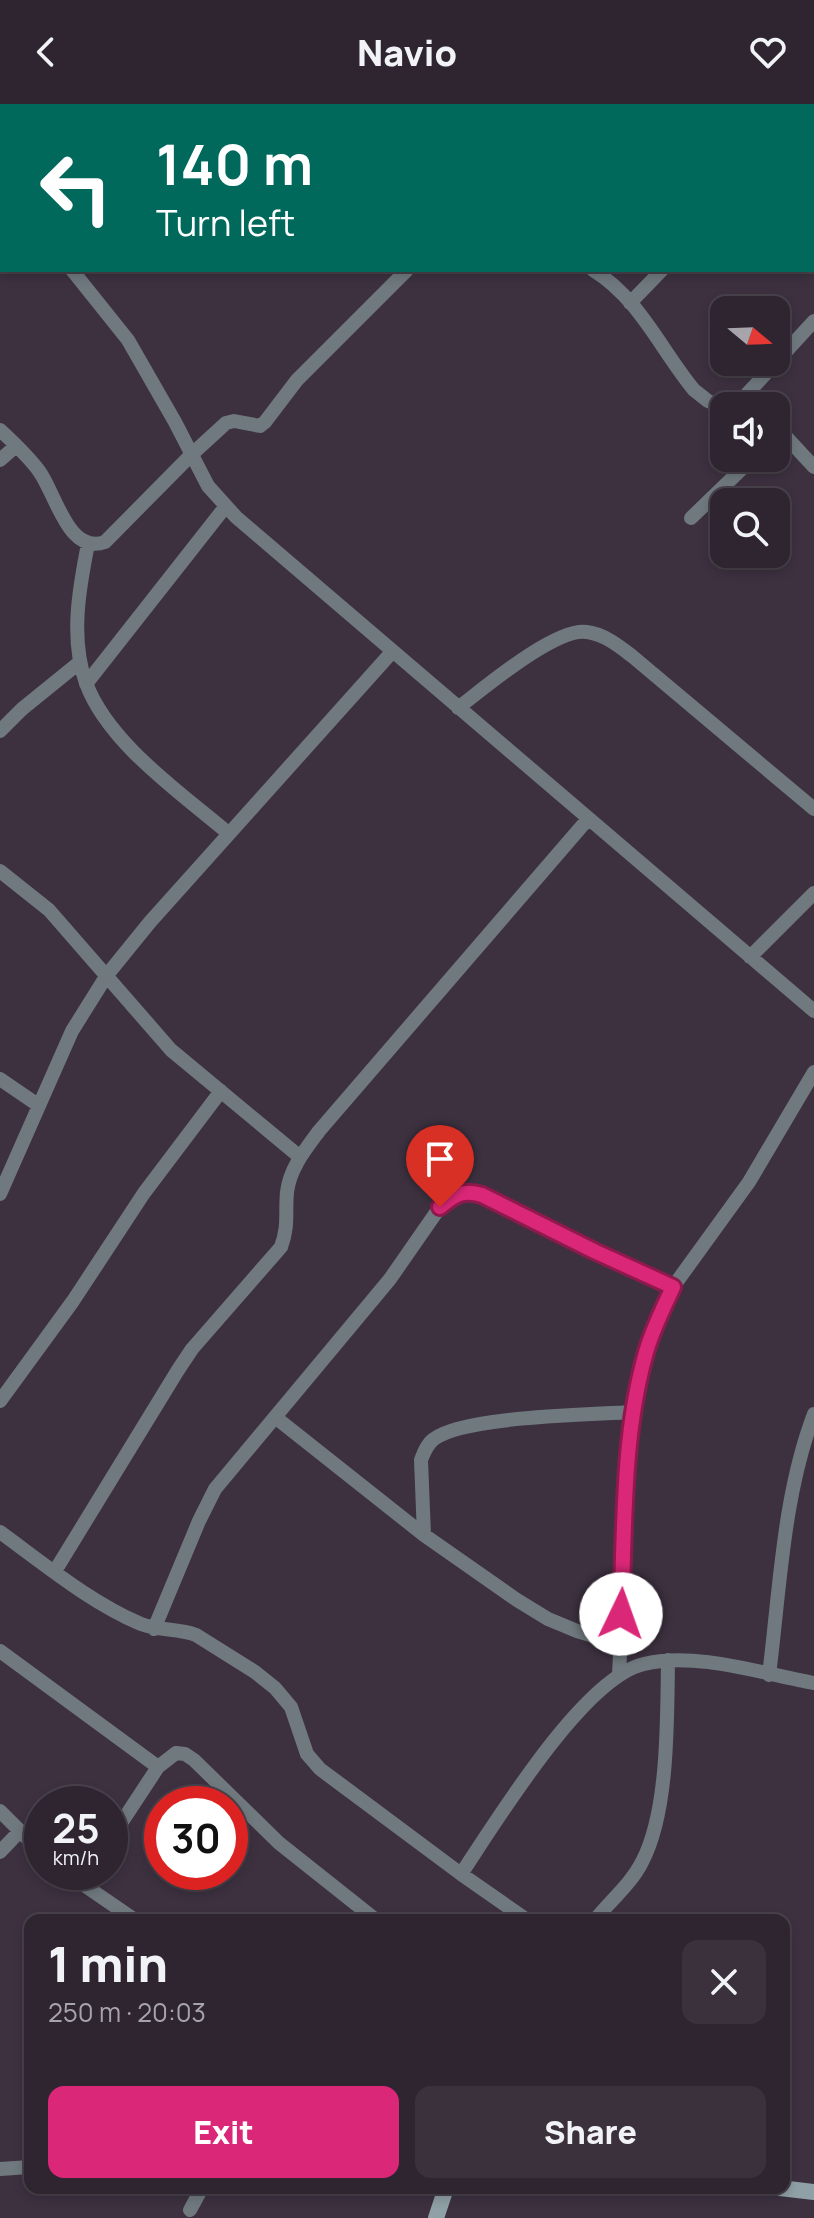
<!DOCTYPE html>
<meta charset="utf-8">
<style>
:root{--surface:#2e2530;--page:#3a313c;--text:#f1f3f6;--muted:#a7a5ab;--line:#49424c;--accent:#db2777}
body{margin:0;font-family:Manrope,sans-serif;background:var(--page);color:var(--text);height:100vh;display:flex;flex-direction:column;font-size:30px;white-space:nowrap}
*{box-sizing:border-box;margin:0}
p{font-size:26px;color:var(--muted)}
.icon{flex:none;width:44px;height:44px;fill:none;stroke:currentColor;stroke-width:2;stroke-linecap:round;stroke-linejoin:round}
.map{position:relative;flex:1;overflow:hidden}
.panel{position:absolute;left:24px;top:1810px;width:766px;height:280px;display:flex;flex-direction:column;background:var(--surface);border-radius:16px;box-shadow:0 4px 12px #0003,0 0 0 2px var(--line)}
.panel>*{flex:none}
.top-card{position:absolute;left:0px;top:0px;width:814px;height:168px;box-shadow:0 4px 12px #0003,0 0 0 2px var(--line);background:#00695c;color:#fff;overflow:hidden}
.needle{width:52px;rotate:109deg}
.fabs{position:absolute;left:710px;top:192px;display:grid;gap:16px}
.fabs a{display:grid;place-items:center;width:80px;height:80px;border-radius:16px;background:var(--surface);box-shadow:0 4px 12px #0003,0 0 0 2px var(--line);font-size:40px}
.speed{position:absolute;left:24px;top:1682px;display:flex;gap:16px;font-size:40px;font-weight:700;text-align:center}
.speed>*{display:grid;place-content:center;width:104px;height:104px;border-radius:50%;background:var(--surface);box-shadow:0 4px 12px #0003,0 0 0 2px var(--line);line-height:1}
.speed small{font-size:20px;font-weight:400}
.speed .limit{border:12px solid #d22;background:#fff;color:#111}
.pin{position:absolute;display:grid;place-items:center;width:68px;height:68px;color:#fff;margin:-82px -34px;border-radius:50% 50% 50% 0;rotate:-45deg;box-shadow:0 0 8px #0007}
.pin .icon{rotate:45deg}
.me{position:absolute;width:88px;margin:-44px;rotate:3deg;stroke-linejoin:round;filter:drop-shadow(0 0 6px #0008)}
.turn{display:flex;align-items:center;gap:28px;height:168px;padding:0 24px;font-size:36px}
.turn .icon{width:104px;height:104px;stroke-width:2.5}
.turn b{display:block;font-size:56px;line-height:68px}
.round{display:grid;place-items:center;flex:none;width:84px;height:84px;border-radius:16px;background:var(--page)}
.head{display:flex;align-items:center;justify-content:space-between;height:136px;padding:0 24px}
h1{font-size:48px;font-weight:800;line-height:60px}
.primary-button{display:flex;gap:16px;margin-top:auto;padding:16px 24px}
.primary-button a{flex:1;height:92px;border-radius:16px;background:var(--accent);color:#fff;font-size:32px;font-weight:800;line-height:92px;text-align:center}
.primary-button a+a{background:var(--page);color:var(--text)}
header{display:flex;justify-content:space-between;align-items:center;height:104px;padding:0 24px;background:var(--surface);font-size:36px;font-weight:800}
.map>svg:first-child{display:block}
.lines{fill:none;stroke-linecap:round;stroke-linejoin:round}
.street{stroke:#707a7e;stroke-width:14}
.secondary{stroke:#8fa0a6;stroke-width:16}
.route-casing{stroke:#8e194d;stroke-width:20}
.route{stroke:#db2777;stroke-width:14}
</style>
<header><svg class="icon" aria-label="back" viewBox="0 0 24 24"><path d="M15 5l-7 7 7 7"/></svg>Navio<svg class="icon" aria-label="heart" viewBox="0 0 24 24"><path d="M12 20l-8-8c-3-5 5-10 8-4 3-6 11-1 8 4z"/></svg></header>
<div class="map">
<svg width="814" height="2114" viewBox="0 0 814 2114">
<rect width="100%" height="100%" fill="#3d3140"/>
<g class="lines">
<!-- street -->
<path class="street" d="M323 0 326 2
M196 2 198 0
M387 2 389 0
M598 2 600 0
M797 2 798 0
M0 94 2 95
M72 166 128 236 175 318 208 382 236 413 814 907
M593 166C639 194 661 246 694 286L708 297 724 303
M630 199 662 166
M736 302 814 217
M776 322 814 363
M0 326C14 339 28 352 39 367 56 390 68 451 105 438L191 351 226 319 234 317 260 322 265 318 297 276 407 166
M0 356 16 342
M691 414 753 354
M88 440C79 485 70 535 86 579 108 639 181 689 228 729
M86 580 226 402
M458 604C484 584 556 523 587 528 604 530 619 542 632 552L814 705
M0 627 22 605 80 558
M0 767 49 806 171 946 300 1053
M750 853 814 789
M0 975 38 1001
M0 1090 72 927 107 871 150 818 392 548
M0 1297 73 1197 144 1089 221 987
M275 1313 424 1431 517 1496 548 1515 577 1527 620 1540
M0 1428C44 1460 91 1499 141 1520 159 1527 178 1524 196 1531L255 1568 275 1584 291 1603 307 1650 320 1665 461 1770 527 1816
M424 1431 421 1356C424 1348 427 1340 434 1335 464 1312 591 1311 632 1308
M55 1467 178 1266 192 1245 281 1143C289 1121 285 1110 287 1088 290 1064 305 1046 319 1027L588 715
M154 1525 199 1417 215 1385 390 1175 440 1103 454 1091 469 1087 482 1091 594 1147 673 1183
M0 1547 158 1663
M619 1571 630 1331 645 1251 656 1219 673 1183 749 1078 814 968
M769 1571C780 1484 783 1392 814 1310
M0 1707 42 1749
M110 1736 158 1663 176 1649 185 1650 194 1656 279 1739 376 1816
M0 1748 20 1727
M65 1768 135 1816
M461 1770C496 1718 583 1574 644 1560 694 1547 764 1570 814 1579
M595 1816C610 1797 631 1780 642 1758 669 1707 667 1614 668 1556
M0 2065 30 2063
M190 2106 202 2084"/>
<!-- secondary -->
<path class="secondary" d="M780 2084 814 2088
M436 2114 446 2084"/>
</g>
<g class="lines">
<defs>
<path id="route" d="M440 1103C454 1091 463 1085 482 1091L594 1147 673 1183C663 1205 651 1228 645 1252 622 1335 625 1424 621 1510"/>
</defs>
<!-- route casing -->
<use href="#route" class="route-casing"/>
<!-- route -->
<use href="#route" class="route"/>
</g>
</svg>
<div class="fabs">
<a><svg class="needle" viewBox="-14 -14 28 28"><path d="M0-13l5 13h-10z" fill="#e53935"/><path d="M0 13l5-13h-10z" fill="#a7a5ab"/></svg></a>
<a><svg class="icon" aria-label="sound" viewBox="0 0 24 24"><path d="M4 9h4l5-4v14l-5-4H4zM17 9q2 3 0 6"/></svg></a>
<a><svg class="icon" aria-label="search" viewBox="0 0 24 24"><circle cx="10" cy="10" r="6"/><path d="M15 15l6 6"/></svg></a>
</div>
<div class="speed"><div>25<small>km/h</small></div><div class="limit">30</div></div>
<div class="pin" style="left:440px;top:1103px;background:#d93025"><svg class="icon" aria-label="arrive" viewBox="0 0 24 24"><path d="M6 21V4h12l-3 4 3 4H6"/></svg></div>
<svg class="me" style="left:621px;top:1510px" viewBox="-20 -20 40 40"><circle r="19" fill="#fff"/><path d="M0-13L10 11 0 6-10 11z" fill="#db2777"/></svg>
<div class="top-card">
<div class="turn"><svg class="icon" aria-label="left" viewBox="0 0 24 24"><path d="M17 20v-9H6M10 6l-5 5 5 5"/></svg><div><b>140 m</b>Turn left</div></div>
</div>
<section class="panel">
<div class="head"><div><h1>1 min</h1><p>250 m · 20:03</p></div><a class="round"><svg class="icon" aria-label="close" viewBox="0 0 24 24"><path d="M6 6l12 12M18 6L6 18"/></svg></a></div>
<div class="primary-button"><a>Exit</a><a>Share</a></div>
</section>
</div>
